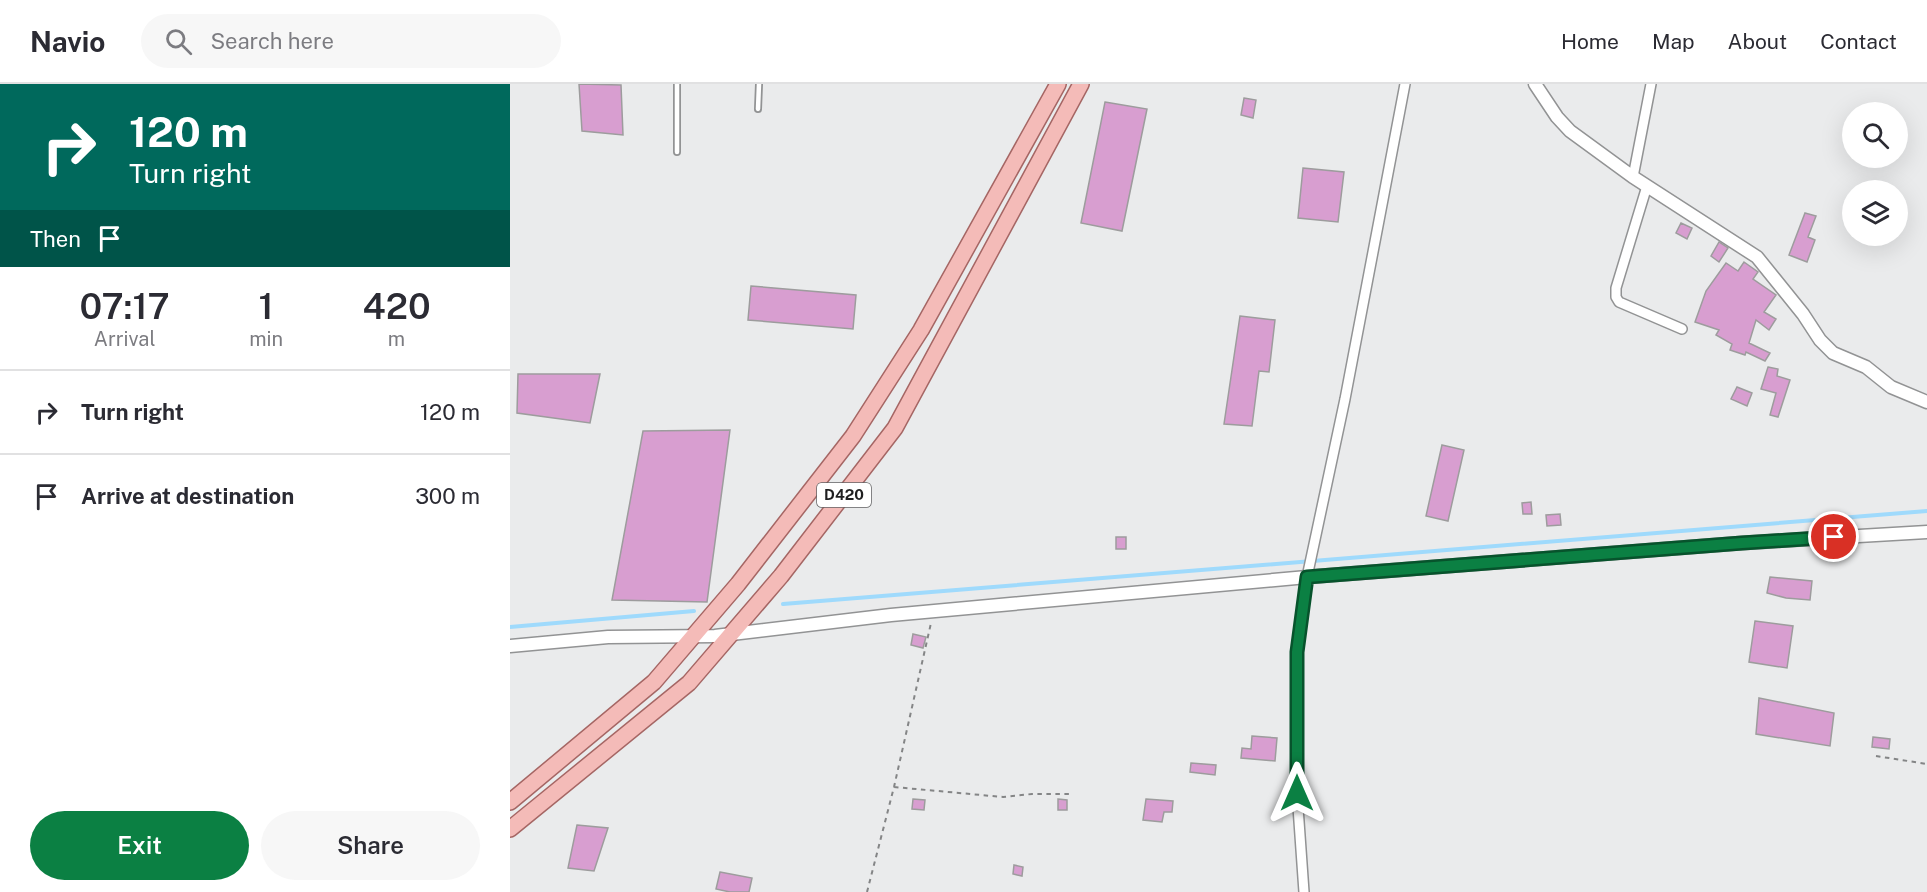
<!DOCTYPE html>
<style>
:root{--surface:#fff;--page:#f7f7f7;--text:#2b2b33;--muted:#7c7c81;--line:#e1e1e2;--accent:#0b8043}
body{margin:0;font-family:"Public Sans",sans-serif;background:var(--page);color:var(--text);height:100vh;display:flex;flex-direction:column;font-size:22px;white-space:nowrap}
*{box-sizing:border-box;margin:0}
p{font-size:20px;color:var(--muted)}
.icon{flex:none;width:33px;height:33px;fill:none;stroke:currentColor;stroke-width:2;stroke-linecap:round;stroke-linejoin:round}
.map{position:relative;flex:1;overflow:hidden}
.side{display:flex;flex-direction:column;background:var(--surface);width:510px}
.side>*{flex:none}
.top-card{background:#00695c;color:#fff;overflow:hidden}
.buttons{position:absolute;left:1332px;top:18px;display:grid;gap:12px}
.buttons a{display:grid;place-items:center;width:66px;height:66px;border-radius:50%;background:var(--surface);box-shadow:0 6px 24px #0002;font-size:30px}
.pin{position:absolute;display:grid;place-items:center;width:51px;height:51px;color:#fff;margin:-26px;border:3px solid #fff;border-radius:50%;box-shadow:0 2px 6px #0007}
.me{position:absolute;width:66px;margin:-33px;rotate:0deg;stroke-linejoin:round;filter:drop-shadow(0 0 4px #0008)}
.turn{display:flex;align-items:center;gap:21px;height:126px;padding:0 30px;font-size:27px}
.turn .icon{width:78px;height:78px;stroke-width:2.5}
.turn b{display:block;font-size:42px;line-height:51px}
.then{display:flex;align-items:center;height:57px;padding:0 30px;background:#0003;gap:12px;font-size:22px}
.eta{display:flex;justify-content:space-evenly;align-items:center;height:102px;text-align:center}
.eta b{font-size:36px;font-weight:600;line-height:42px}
.button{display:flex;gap:12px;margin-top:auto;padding:12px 30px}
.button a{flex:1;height:69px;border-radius:36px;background:var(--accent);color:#fff;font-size:24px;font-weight:600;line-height:69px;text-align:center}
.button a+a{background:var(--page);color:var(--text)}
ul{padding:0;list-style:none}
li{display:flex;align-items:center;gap:18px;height:84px;padding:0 30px;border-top:2px solid var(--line)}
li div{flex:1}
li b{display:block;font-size:22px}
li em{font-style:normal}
header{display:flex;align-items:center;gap:36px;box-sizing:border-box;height:84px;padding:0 30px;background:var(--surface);border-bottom:2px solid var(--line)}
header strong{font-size:28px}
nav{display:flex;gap:33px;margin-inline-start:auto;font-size:21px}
.search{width:420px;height:54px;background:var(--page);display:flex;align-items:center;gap:15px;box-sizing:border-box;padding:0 21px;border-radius:33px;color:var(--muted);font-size:22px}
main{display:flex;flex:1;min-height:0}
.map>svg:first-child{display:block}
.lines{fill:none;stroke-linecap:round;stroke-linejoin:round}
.stream{stroke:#9fdafc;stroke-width:4}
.building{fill:#d89ed0;stroke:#9d9c9d;stroke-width:1.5}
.service-casing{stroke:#929394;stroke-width:8}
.minor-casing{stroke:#929394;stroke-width:12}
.tertiary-casing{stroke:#929394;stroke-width:15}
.primary-casing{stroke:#a56664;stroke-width:18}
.path{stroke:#848586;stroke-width:2;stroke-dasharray:4.5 4.5;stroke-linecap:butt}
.service{stroke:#fff;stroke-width:4.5}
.minor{stroke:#fff;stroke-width:9}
.tertiary{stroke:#fff;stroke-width:12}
.primary{stroke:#f4bbb8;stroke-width:15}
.route-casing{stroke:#07532c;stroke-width:15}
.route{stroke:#0b8043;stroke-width:10}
.labels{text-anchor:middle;stroke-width:4.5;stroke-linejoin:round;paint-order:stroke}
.shield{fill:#fff;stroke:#626263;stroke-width:1.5}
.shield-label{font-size:15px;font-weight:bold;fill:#1f1f20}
</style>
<header>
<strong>Navio</strong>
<div class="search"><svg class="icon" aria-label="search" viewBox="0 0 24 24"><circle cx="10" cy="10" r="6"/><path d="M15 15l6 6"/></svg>Search here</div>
<nav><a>Home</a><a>Map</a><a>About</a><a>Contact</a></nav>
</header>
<main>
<section class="side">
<div class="top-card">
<div class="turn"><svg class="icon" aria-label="right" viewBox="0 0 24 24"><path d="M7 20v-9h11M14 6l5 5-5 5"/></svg><div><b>120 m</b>Turn right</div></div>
<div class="then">Then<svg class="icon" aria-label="arrive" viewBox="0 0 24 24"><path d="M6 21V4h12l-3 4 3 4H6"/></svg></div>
</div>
<div class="eta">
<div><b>07:17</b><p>Arrival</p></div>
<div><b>1</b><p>min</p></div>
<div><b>420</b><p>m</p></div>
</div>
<ul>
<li><svg class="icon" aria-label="right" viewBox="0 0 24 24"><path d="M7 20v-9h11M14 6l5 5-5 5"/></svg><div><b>Turn right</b></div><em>120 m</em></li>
<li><svg class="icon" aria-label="arrive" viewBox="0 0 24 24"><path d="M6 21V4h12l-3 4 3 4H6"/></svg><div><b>Arrive at destination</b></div><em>300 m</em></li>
</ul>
<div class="button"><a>Exit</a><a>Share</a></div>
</section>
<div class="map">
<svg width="1417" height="808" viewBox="0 0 1417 808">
<rect width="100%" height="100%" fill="#eaebec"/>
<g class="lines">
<!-- stream -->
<path class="stream" d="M273 520 1417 427
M0 543 184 527"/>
</g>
<!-- building -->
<path class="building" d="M69 0 111 1 113 51 72 47Z
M734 14 746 16 743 34 731 31Z
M595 18 637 25 612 147 571 139Z
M793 84 834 88 828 138 788 134Z
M1295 129 1306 132 1298 153 1305 156 1297 178 1279 171Z
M1171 139 1182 144 1177 155 1166 149Z
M1209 158 1218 164 1209 178 1201 172Z
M1234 178 1248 188 1243 195 1266 211 1254 228 1266 235 1259 246 1246 236 1239 259 1260 269 1255 277 1236 268 1235 271 1220 266 1222 260 1206 251 1209 246 1185 238 1196 207 1216 179 1228 187Z
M241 202 346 211 343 245 238 236Z
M730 232 765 236 759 288 749 287 742 342 714 340Z
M1258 283 1268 285 1267 292 1280 296 1268 333 1260 331 1266 309 1251 305Z
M8 290H90L80 339 7 329Z
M1227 303 1242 309 1237 322 1221 315Z
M220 346 197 518 102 516 133 347Z
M932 361 954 366 938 437 916 432Z
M1021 418 1022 430H1013L1012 419Z
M1050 430 1051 441 1037 442 1036 431Z
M606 453H616V465H606Z
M1260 493 1302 497 1300 516 1276 514 1257 509Z
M1245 537 1283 542 1277 584 1239 578Z
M403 550 416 553 413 564 401 561Z
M1249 614 1324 629 1320 662 1246 650Z
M742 652 767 654 765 677 731 674 732 664 741 665Z
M1363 653 1380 655 1379 665 1362 663Z
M681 679 706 681 705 691 680 688Z
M403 715 415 716 414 726 402 725Z
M548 715 557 716V726H548Z
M636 715 663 717 662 728H654L652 738 633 736Z
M67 741 98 744 84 787 58 784Z
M504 781 513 783 512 792 503 790Z
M210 788 242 794 239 808H220L206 805Z"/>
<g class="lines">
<defs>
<path id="service" d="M167 0V68
M248 25 249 0"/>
<path id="minor" d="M1123 93 1141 0
M1137 102 1106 204V213L1109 218 1172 245
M794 808 787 709V568L797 493 835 315 895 0"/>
<path id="tertiary" d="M1025 0 1047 33 1060 47 1123 93 1247 173 1293 230 1310 256 1323 269 1356 283 1381 303 1417 318
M0 562 98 553 205 552 381 531 797 493 1232 459 1417 448"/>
<path id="primary" d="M0 718 144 598 228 500 343 352 411 246 548 0
M0 745 179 599 271 492 385 344 571 0"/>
</defs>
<!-- service casing -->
<use href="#service" class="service-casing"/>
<!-- minor casing -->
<use href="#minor" class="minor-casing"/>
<!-- tertiary casing -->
<use href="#tertiary" class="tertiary-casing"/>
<!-- primary casing -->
<use href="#primary" class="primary-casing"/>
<!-- path -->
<path class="path" d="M1366 672 1417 680
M384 703 493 713 522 710H559
M357 808 384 703 421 539"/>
<!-- service -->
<use href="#service" class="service"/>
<!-- minor -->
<use href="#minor" class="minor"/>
<!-- tertiary -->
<use href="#tertiary" class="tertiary"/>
<!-- primary -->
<use href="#primary" class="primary"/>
</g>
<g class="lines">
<defs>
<path id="route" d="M787 709V568L797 493 1232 459 1324 453"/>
</defs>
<!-- route casing -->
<use href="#route" class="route-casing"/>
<!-- route -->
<use href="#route" class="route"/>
</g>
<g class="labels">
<!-- shield labels -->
<rect class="shield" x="307" y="399" width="54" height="24" rx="4.5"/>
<g class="shield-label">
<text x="334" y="416">D420</text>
</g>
</g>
</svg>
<div class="buttons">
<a><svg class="icon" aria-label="search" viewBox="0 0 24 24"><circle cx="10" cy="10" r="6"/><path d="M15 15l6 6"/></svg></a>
<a><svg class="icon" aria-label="layers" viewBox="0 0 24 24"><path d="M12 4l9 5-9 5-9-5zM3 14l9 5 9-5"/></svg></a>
</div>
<div class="pin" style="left:1324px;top:453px;background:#d93025"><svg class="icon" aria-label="arrive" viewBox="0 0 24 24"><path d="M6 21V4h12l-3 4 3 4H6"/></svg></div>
<svg class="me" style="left:787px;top:709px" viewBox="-20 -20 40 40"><path d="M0-17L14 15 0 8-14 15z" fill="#0b8043" stroke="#fff" stroke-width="4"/></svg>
</div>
</main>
